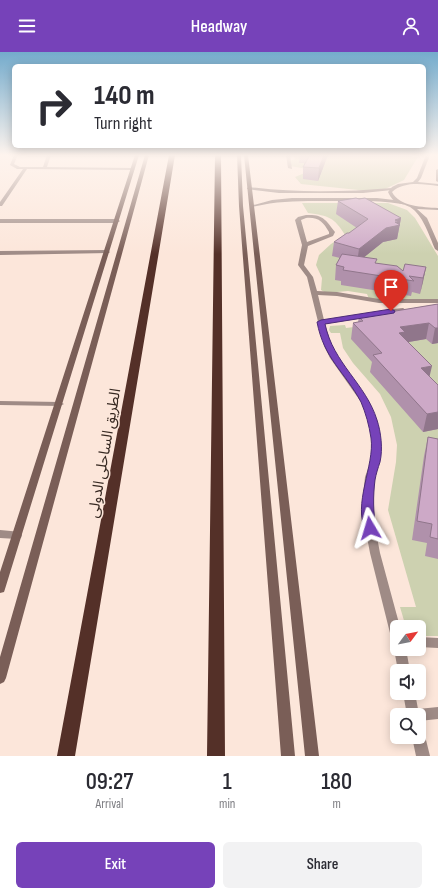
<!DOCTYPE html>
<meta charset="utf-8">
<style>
:root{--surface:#fff;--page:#f2f2f3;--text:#2b2b33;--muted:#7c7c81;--accent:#7642b9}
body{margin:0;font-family:"Sofia Sans Condensed","Noto Sans Arabic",sans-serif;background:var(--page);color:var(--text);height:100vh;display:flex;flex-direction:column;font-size:15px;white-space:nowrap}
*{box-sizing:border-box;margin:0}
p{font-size:13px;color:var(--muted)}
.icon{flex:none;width:22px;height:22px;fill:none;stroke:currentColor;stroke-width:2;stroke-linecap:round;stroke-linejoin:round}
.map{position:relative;height:704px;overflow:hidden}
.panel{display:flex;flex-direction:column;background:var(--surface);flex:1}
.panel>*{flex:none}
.guide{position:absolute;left:12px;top:12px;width:414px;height:84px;border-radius:6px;box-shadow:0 2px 10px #0003;background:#fff;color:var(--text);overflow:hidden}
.needle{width:26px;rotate:58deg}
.tools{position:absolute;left:390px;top:568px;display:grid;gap:8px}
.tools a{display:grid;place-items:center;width:36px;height:36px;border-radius:6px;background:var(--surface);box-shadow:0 2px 10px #0003;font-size:20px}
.pin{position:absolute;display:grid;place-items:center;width:34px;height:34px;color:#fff;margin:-41px -17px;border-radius:50% 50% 50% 0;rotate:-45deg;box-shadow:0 0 4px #0007}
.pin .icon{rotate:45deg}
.me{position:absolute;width:44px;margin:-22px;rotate:353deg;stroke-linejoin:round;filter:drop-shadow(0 0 3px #0008)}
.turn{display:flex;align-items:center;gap:14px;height:84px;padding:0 16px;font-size:18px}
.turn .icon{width:52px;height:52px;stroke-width:2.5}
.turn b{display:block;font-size:28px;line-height:34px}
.eta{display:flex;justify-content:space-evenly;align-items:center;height:68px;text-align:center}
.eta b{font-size:24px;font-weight:600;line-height:28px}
.action{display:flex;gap:8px;margin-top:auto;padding:8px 16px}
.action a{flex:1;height:46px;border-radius:6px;background:var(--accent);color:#fff;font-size:16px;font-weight:600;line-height:46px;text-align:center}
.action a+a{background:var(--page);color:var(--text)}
header{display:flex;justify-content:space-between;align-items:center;height:52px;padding:0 16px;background:var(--accent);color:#fff;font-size:18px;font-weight:600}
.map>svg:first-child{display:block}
.green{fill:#cdd1b0}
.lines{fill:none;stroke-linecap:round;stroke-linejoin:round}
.service{fill:#9f8b86;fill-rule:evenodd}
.minor{fill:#9f8b86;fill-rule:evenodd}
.tertiary{fill:#9f8b86;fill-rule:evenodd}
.secondary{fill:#7a5e57;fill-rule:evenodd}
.trunk{fill:#543028;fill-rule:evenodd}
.wall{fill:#b091ab}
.shaded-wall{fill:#90768b}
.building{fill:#cda9c7;stroke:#90768b}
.route{fill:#7642b9;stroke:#4d2b78}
.labels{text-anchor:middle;stroke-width:3;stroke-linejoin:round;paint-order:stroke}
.street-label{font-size:15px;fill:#362821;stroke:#fce6da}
</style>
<header><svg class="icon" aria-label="menu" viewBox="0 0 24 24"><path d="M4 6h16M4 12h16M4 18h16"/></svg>Headway<svg class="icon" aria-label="person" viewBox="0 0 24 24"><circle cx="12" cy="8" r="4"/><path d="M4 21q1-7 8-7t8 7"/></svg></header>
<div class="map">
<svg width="438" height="704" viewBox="0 0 438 704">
<rect width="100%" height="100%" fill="#fce6da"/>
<!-- green -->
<path class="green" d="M294 103H419L404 128 385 137 368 139 301 132 295 125 307 120V117L290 114 289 109 295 107Z
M302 151H388L407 158 415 166 438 204V248L369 247 367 242 348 239 326 241 321 238 322 226 316 213 319 203 331 192 345 183C334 165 329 164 308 161Z
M438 265V584H419V575H407L405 572 400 555H416L388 458 396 410 397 393 391 365 380 342 353 311 343 296 340 281H331L329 278 330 274 345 273 346 276Z"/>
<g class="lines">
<!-- service -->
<path class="service" d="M286 103H290L292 117 288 116Z
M306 163C323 162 326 168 335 180L333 184 308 194 304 213 313 225 317 239 337 240 379 247H438V251H379L337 244 318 243 324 268 393 257 403 256 406 258 403 260 325 272 332 294 338 306 369 350 377 368 380 388 379 408 375 425 373 444V464L380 501 400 575H397V590L393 589 391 585 370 501 363 464V444L365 425 371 408 372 388 369 368 361 350 330 306 324 294 307 225 298 213 302 193 295 168 298 165ZM306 166C319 165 323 170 329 180V182L307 190 301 168Z
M419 585 438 586V596L419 595Z
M396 593H397V597H406L410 619H398L394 597Z
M403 641H415L418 657 438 655V667L419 669V663H407Z
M419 678 424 680 430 704H416L412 685H419Z"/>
<!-- minor -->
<path class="minor" d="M14 103H18L14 112 20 115H43L47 103H51L47 115 133 116 135 117 133 118 27 117 2 154H0V150L23 117H17L10 113Z
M249 135C296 141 345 140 392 136L394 137 392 138 363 141H279L247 137V136Z
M292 146H377L394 148 404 151 402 152C380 148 357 149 334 149 306 149 280 148 252 155L250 154 272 148Z
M0 167H117L120 169 117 171H0Z
M107 198 110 200 109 201 0 203V199Z
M0 349 60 350 64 352 60 354 0 353Z
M0 478 21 480 22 483 21 486 17 487 0 486Z"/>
<!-- tertiary -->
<path class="tertiary" d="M426 103H430L421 126 418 130 438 132V134C423 132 404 129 392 140 400 155 423 155 438 156V158L417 157 427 166 438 191V199L435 197C429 183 423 163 410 155 400 150 394 153 388 140L392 135 398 132 413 130 417 126Z
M438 117V130L436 129V118Z"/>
<!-- secondary -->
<path class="secondary" d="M135 103H139L5 537 4 540 0 541V520Z
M145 103H149L6 626 4 630 0 632V605Z
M237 103H241L243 154 295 704H281L239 154Z
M244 103H248L319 704H305Z"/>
<!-- trunk -->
<path class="trunk" d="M169 103H175L75 704H57Z
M215 103H221L225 704H207Z"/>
</g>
<!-- wall -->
<path class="wall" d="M300 103H328L318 129 303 127V115L305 113H304V111H299Z
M338 149 401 166 397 187 383 190 364 205 376 211 403 219 426 215 420 242 412 240 411 244 341 233V229L335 228 336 213 340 206 332 204 334 190 349 181 357 176 336 162Z
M438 252V291L432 292 426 287 408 290 429 324 438 333V377L423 380 370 320 372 310 351 287 353 271 358 270 359 265Z
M428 385 438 387V507L425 504 427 491 412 488 424 404Z"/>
<!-- shaded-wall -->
<path class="shaded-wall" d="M324 103H328L318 129 319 116Z
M401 166 397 187 383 190 357 211 359 197 395 168Z
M426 215 423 230 420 242 423 226Z
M429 271 426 287 403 291 396 298 400 275Z
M435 276H438V291L432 292Z
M432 314 428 331 421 316Z
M438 360V377L423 380 427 362Z"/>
<!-- building -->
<path class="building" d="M310 103H324L319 116 303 115Z
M356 146 359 147 365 146 401 166 395 168 399 170H395L400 173 386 176 359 197 334 190 347 181H349L368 167 338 149Z
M342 202 377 207 375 211 397 214 403 219 405 212 426 215 423 226 409 224 414 229 343 218 344 215 336 213Z
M438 252V276H435L429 271 400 275 405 280 399 281 432 314 421 316 438 333V360L427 362 373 303 382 301 353 271 363 269 359 265Z
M428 385 438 387V487L430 485 432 472 417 469Z"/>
<!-- sky -->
<linearGradient id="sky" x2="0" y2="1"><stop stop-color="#74abcc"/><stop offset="0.51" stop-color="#fef4ee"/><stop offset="1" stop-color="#fef4ee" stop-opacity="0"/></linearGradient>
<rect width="438" height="202" fill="url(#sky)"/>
<!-- route -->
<path class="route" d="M391 257 395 259 394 261 325 272C333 311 366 332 377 368 381 380 383 397 380 410 378 416 376 422 375 428 373 444 373 460 376 476L374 479 370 481 366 479C352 453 375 413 371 386 369 373 366 362 361 350 345 320 324 307 317 270L321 268Z"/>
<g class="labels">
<!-- street labels -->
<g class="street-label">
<text transform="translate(104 401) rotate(-80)" y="5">الطريق الساحلى الدولى</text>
</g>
</g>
</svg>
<div class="tools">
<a><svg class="needle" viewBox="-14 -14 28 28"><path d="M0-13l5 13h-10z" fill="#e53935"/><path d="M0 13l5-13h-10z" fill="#7c7c81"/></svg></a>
<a><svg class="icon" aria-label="sound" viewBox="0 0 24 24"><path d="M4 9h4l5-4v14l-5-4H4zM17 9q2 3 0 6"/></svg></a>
<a><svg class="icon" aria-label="search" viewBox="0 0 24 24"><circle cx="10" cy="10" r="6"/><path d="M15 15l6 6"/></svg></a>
</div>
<div class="pin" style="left:391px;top:259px;background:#d93025"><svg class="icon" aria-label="arrive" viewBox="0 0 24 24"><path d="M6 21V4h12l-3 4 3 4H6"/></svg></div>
<svg class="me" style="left:370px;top:476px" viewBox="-20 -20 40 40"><path d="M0-17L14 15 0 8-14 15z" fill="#7642b9" stroke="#fff" stroke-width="4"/></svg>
<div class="guide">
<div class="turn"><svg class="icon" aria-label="right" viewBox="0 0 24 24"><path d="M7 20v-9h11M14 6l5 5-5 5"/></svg><div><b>140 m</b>Turn right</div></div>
</div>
</div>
<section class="panel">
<div class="eta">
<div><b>09:27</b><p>Arrival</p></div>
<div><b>1</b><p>min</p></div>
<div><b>180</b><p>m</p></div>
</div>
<div class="action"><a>Exit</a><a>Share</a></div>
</section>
